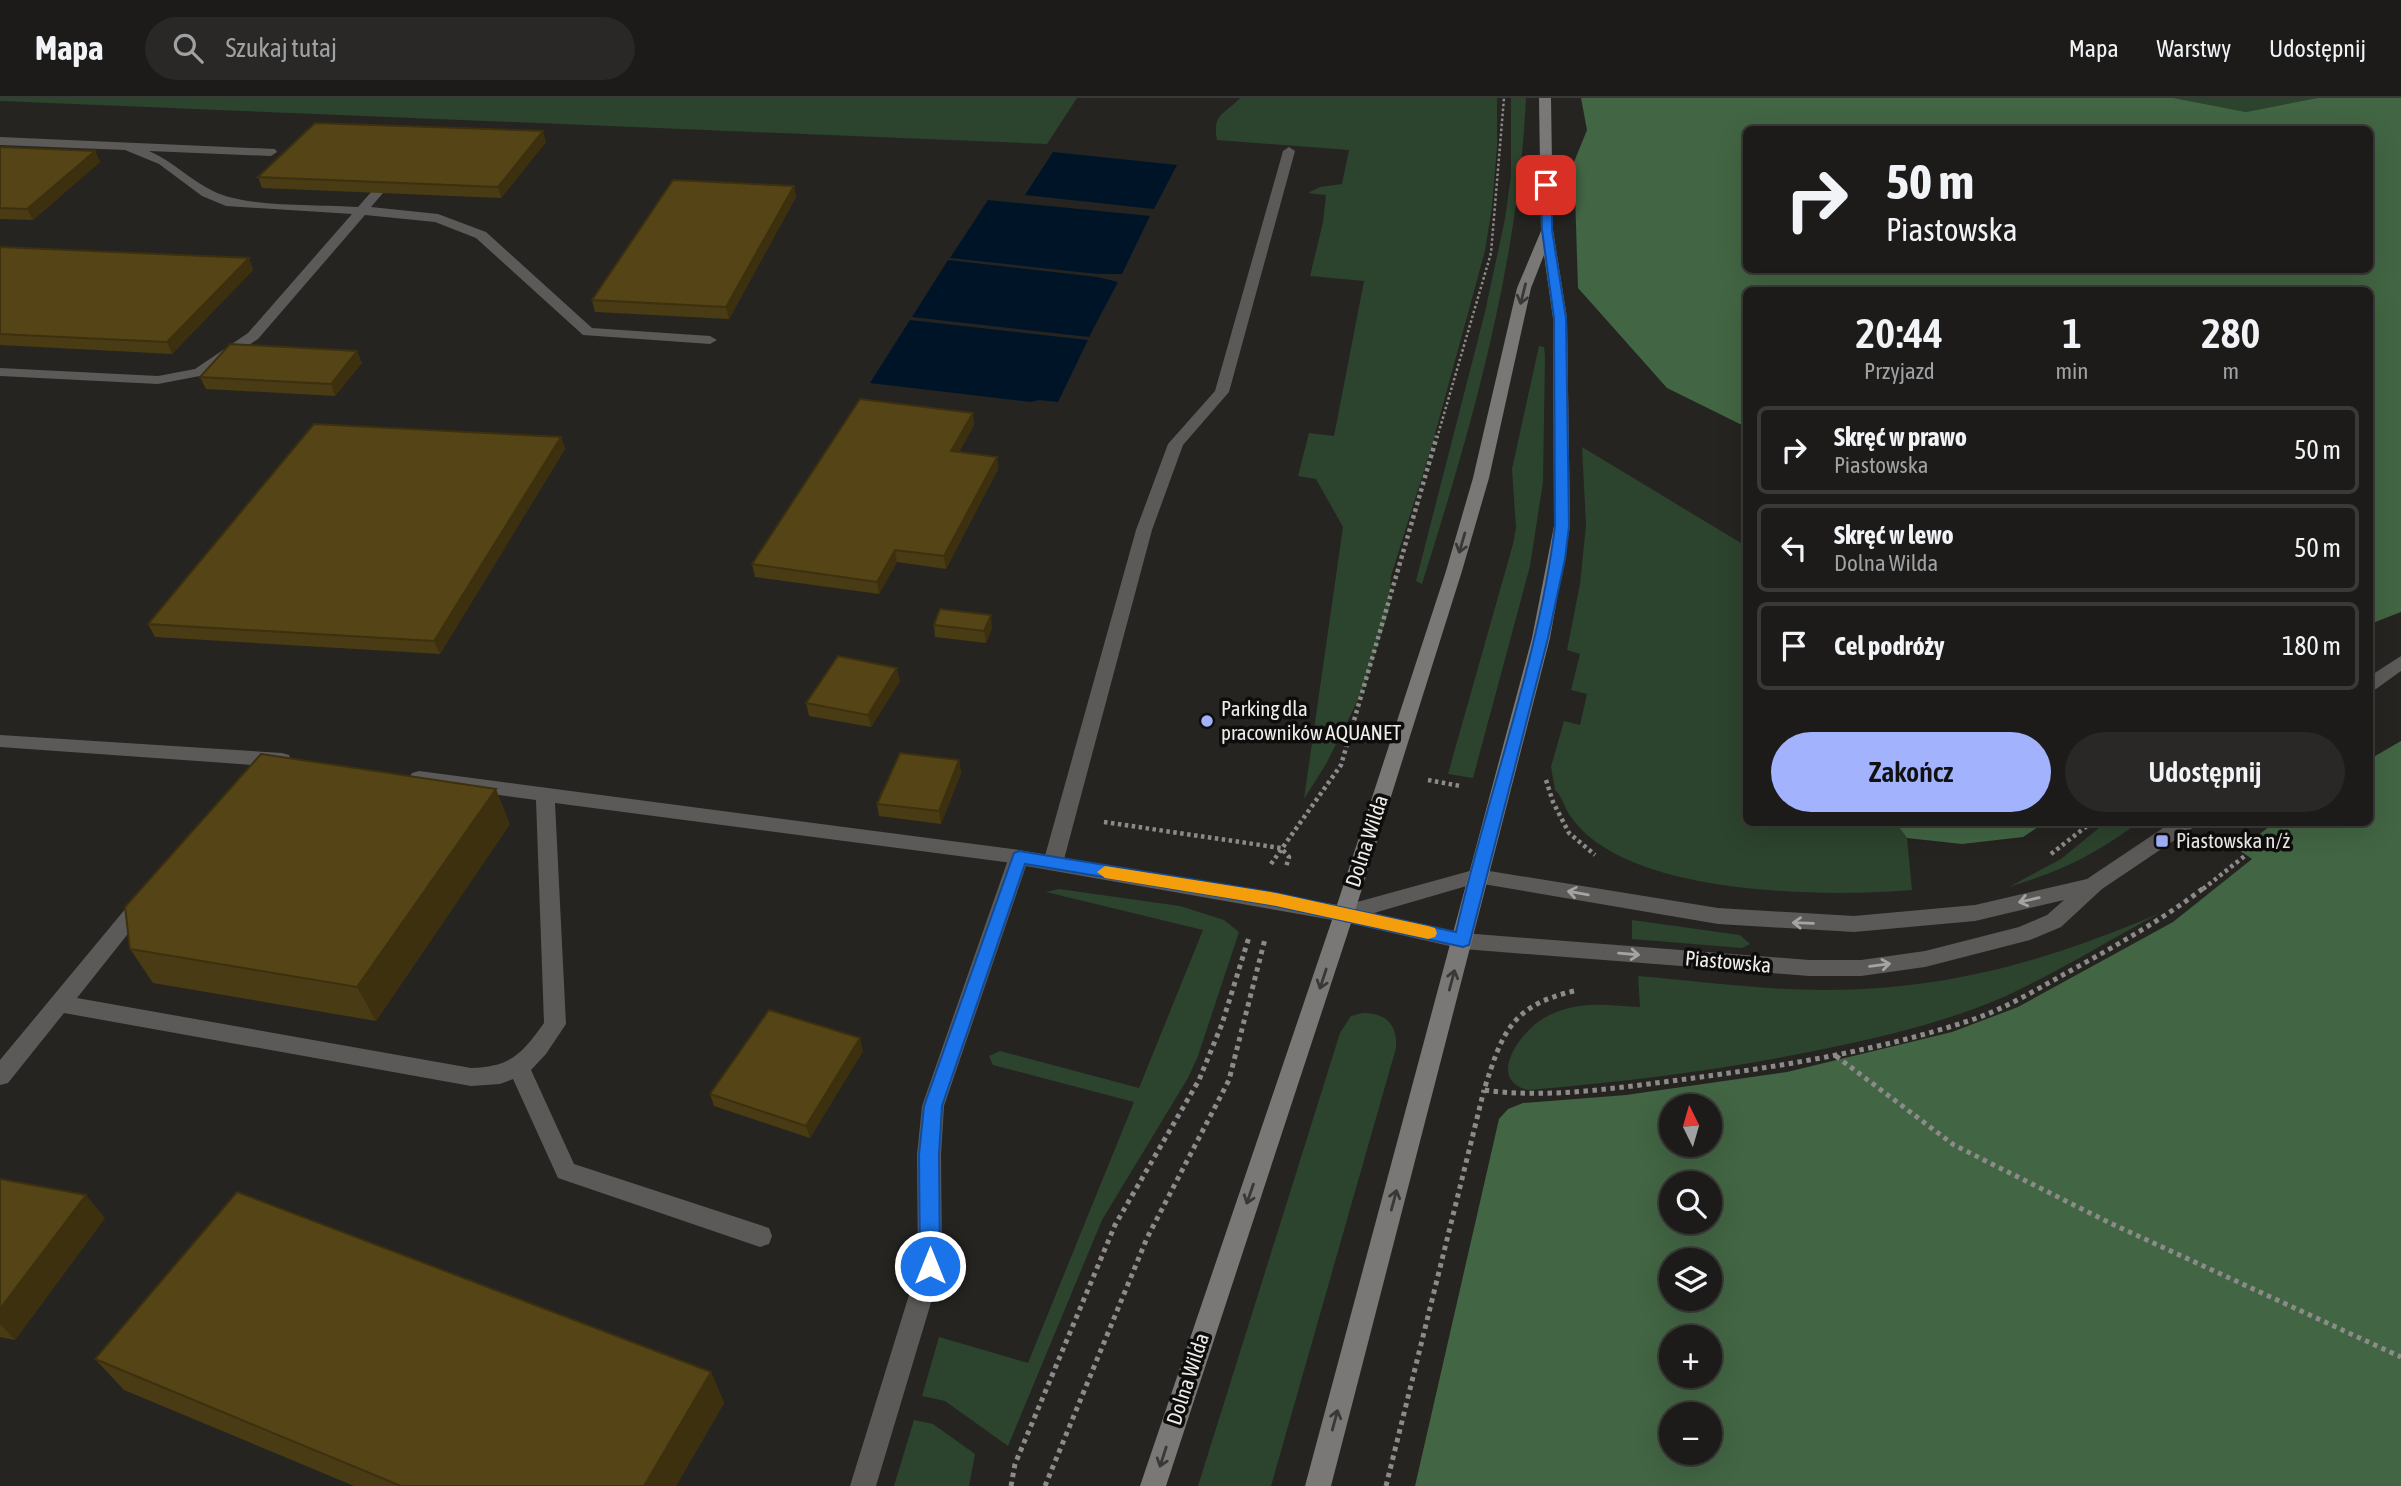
<!DOCTYPE html>
<html lang="pl">
<meta charset="utf-8">
<style>
:root{--surface:#1c1b19;--page:#292826;--text:#f1f3f6;--muted:#a0a1a2;--line:#3a3938;--accent:#a2b2fd}
body{margin:0;font-family:"Asap Condensed",sans-serif;background:var(--page);color:var(--text);height:100vh;display:flex;flex-direction:column;font-size:26px;white-space:nowrap}
*{box-sizing:border-box;margin:0}
p{font-size:23px;color:var(--muted)}
.icon{flex:none;width:38px;height:38px;fill:none;stroke:currentColor;stroke-width:2;stroke-linecap:round;stroke-linejoin:round}
.map{position:relative;flex:1;overflow:hidden}
.drawer{position:absolute;left:1743px;top:189px;width:630px;height:539px;display:flex;flex-direction:column;background:var(--surface);border-radius:10px;box-shadow:0 7px 28px #0002,0 0 0 2px var(--line)}
.drawer>*{flex:none}
.hud{position:absolute;left:1743px;top:28px;width:630px;height:147px;border-radius:10px;box-shadow:0 7px 28px #0002,0 0 0 2px var(--line);background:#1c1b19;color:var(--text);overflow:hidden}
.needle{width:46px;rotate:355deg}
.fabs{position:absolute;left:1659px;top:996px;display:grid;gap:14px}
.fabs a{display:grid;place-items:center;width:63px;height:63px;border-radius:50%;background:var(--surface);box-shadow:0 7px 28px #0002,0 0 0 2px var(--line);font-size:35px}
.pin{position:absolute;display:grid;place-items:center;width:60px;height:60px;color:#fff;margin:-30px;border-radius:14px;box-shadow:0 4px 10px #0006}
.me{position:absolute;width:77px;margin:-38px;rotate:0deg;stroke-linejoin:round;filter:drop-shadow(0 0 5px #0008)}
.turn{display:flex;align-items:center;gap:24px;height:147px;padding:0 28px;font-size:32px}
.turn .icon{width:91px;height:91px;stroke-width:2.5}
.turn b{display:block;font-size:49px;line-height:60px}
.eta{display:flex;justify-content:space-evenly;align-items:center;height:119px;text-align:center}
.eta b{font-size:42px;font-weight:600;line-height:49px}
.cta{display:flex;gap:14px;margin-top:auto;padding:14px 28px}
.cta a{flex:1;height:80px;border-radius:42px;background:var(--accent);color:#111;font-size:28px;font-weight:600;line-height:80px;text-align:center}
.cta a+a{background:var(--page);color:var(--text)}
ul{padding:0;list-style:none}
li{display:flex;align-items:center;gap:21px;height:88px;margin:0 14px 10px;padding:0 14px;border:4px solid var(--line);border-radius:10px}
li div{flex:1}
li b{display:block;font-size:26px}
li em{font-style:normal}
header{display:flex;align-items:center;gap:42px;box-sizing:border-box;height:98px;padding:0 35px;background:var(--surface);border-bottom:2px solid var(--line)}
header strong{font-size:33px}
nav{display:flex;gap:38px;margin-inline-start:auto;font-size:24px}
.search{width:490px;height:63px;background:var(--page);display:flex;align-items:center;gap:18px;box-sizing:border-box;padding:0 24px;border-radius:38px;color:var(--muted);font-size:26px}
.map>svg:first-child{display:block}
.green{fill:#2c432d}
.forest{fill:#426543;fill-rule:evenodd}
.water{fill:#001428}
.lines{fill:none;stroke-linecap:round;stroke-linejoin:round}
.path-far2{stroke:#8c8b89;stroke-width:2.5;stroke-dasharray:2.5 2.5;stroke-linecap:butt}
.path-far1{stroke:#8c8b89;stroke-width:4.5;stroke-dasharray:3.5 3.5;stroke-linecap:butt}
.path{stroke:#8c8b89;stroke-width:5;stroke-dasharray:4.5 4.5;stroke-linecap:butt}
.service{fill:#5b5a59;fill-rule:evenodd}
.minor{fill:#5b5a59;fill-rule:evenodd}
.tertiary{fill:#5b5a59;fill-rule:evenodd}
.secondary{fill:#7a7877;fill-rule:evenodd}
.wall{fill:#493b13}
.shaded-wall{fill:#3c300f}
.building{fill:#554516;stroke:#3c300f;stroke-width:2}
.oneway{stroke:#393837}
.oneway2{stroke:#a4a4a2}
.route{fill:#1a73e8;stroke:#114b97;stroke-width:2}
.slow{fill:#f59e0b}
.poi-dot{fill:#a2b2fd;stroke:#0e0d0c;stroke-width:2.5}
.labels{text-anchor:middle;stroke-width:7;stroke-linejoin:round;paint-order:stroke}
.poi-label{font-size:21px;fill:#eeedec;stroke:#0e0d0c;text-anchor:start}
.street-label{font-size:21px;fill:#eeedec;stroke:#0e0d0c}
</style>
<header>
<strong>Mapa</strong>
<div class="search"><svg class="icon" aria-label="search" viewBox="0 0 24 24"><circle cx="10" cy="10" r="6"/><path d="M15 15l6 6"/></svg>Szukaj tutaj</div>
<nav><a>Mapa</a><a>Warstwy</a><a>Udostępnij</a></nav>
</header>
<div class="map">
<svg width="2401" height="1388" viewBox="0 0 2401 1388">
<rect width="100%" height="100%" fill="#252421"/>
<!-- green -->
<path class="green" d="M0 0H1077L1047 46 0 3Z
M1240 0H1497V49L1492 109 1485 153 1432 347 1391 478 1389 512 1362 594 1326 666 1304 701 1343 429 1316 381 1298 378 1309 335 1334 338 1364 183 1310 178 1323 124 1326 97 1308 95 1320 89 1342 86 1349 52 1217 42C1212 16 1224 17 1240 0Z
M1511 0H1526C1518 167 1472 328 1422 486L1416 483 1485 214 1505 121 1511 77Z
M2174 0H2317L2246 14Z
M1539 248 1544 249 1545 258 1543 384 1530 468 1473 680 1448 676 1513 446 1516 430 1512 371Z
M1582 349 1746 448V724L1896 725 1907 740 1912 792C1828 799 1680 796 1607 751 1593 743 1580 732 1571 719 1564 710 1563 699 1555 692L1551 669 1564 623 1580 627 1587 596 1571 592 1580 556 1567 552 1580 486 1586 427Z
M2105 725H2138C2092 758 2064 772 2009 789L2061 761Z
M1059 791 1180 808 1224 822 1239 834 1198 958 1188 980 1102 1122 1008 1348 945 1303 922 1298 939 1239 1028 1265 1134 1004 993 967 989 958 1000 953 1139 990 1203 832 1046 794Z
M2160 815C2109 842 2058 874 2006 898 1954 921 1898 935 1843 947 1739 970 1635 983 1528 992 1492 983 1512 948 1531 930 1541 920 1556 913 1569 910 1592 904 1617 908 1640 909L1638 878C1699 883 1762 892 1824 892 1947 892 2048 863 2160 815Z
M1632 822 1740 837 1750 846 1742 850 1632 841Z
M1363 915C1385 915 1398 926 1396 950L1271 1388H1198L1340 935 1351 918Z
M914 1322 933 1326 975 1356 969 1388H894Z"/>
<!-- forest -->
<path class="forest" d="M1581 0H2174L2246 14 2317 0H2401V514L2370 526V192H1746V329L1667 290 1578 190 1574 64 1587 32ZM1746 32H2370V172H1746Z
M2401 643V1388H1415L1499 1021 1508 1011 1523 1005 1626 997 1787 974 1952 934 2018 909 2173 824 2252 761 2239 752 2274 725 2370 724V661ZM1671 1008H1710V1046H1671ZM1671 1085H1710V1124H1671ZM1671 1162H1710V1200H1671ZM1671 1239H1710V1278H1671ZM1671 1316H1710V1354H1671Z
M1896 725H2044L2023 739 1962 746 1907 740Z"/>
<!-- water -->
<path class="water" d="M1053 54 1177 67 1154 111 1025 97Z
M988 102 1150 118 1122 176H1098L950 160Z
M948 162 1097 179 1118 184 1089 239 912 219Z
M910 222 1088 242 1058 304 1039 302 1031 304 870 285Z"/>
<g class="lines">
<!-- path-far2 -->
<path class="path-far2" d="M1437 340 1491 155 1504 0"/>
<!-- path-far1 -->
<path class="path-far1" d="M1428 682 1460 688
M1546 682 1553 704 1569 735 1595 757
M1104 724 1281 750 1289 759 1286 769
M2051 756 2092 724
M1271 766 1341 667 1437 338
M2203 791 2246 757"/>
<!-- path -->
<path class="path" d="M1574 893C1510 908 1502 936 1484 992 1547 1001 1616 990 1679 982 1776 969 1873 954 1965 924 2002 913 2037 891 2070 873 2117 847 2162 822 2205 789
M1836 958 1954 1047 2110 1125 2401 1259
M1011 1388 1015 1366 1115 1127 1199 982 1222 926 1249 839
M1045 1388 1147 1140 1229 982 1265 841
M1386 1388 1484 992"/>
<!-- service -->
<path class="service" d="M0 39 275 51 277 54 271 58 149 53C173 63 190 82 213 93 246 110 319 106 358 109L373 92H381L383 95 371 109 438 116 486 134 592 230 710 238 717 242 710 246 583 237 476 140 435 124 365 117 258 241 205 277 158 286 0 278V270L158 278 195 271 248 235 352 116 226 108 202 98 159 66 125 52 0 47Z
M1289 49 1295 53 1229 294 1183 347 1152 432 1063 765 1060 770 1053 772 1046 770 1043 765 1136 432 1168 346 1215 293 1283 53Z
M0 637 282 655 289 657 291 662 289 667 282 669 0 649Z
M419 673 1019 752 1026 754 1029 759 1026 764 1019 766 555 705 566 926 546 956 531 972 574 1066 769 1130 772 1138 769 1146 760 1149 558 1080 513 981 500 986 471 988 64 915 8 985 0 987V962L136 798 143 795 150 798 153 803 150 808 77 900 471 970C510 969 522 956 544 925L536 702 412 685 409 680 412 675Z"/>
<!-- minor -->
<path class="minor" d="M1019 752 1344 808 1351 810 1354 816 1351 822 1344 824 1026 768 944 1008 941 1057 942 1168 876 1388H850L918 1168 917 1057 922 1008 1009 759 1012 754Z"/>
<!-- tertiary -->
<path class="tertiary" d="M2401 558V573L2376 591 2370 593V578Z
M2172 724H2197L2194 729 2102 791 2061 829 2030 842 1925 869 1861 878H1809L1463 851 1344 824 1337 822 1334 816 1339 809 1477 771 1718 810 1854 818 1975 807 2087 781ZM1477 785 1718 826 1854 834 1975 823 2064 802 2047 817 2019 829 1925 853 1861 862H1809L1463 835 1374 815Z"/>
<!-- secondary -->
<path class="secondary" d="M1539 0H1551L1553 132 1567 220 1570 428 1550 540 1331 1388H1305L1532 540 1554 428 1553 220 1544 157 1531 190 1489 380 1462 473 1354 816 1166 1388H1140L1334 816 1446 473 1473 380 1517 190 1541 133Z"/>
</g>
<!-- wall -->
<path class="wall" d="M546 44 501 100 262 90 258 79Z
M0 49 95 53 100 64 33 122 0 121Z
M794 88 796 99 729 221 595 214 592 202Z
M0 149 249 160 253 172 172 256 0 247Z
M357 253 362 265 335 298 206 291 200 279Z
M974 327 959 354 997 359 998 371 946 471 897 464 879 496 755 479 752 466Z
M561 339 565 351 440 556 155 539 148 526Z
M934 527 992 530 986 545 935 539Z
M900 583 871 629 809 618 806 605Z
M959 662 961 675 941 726 879 718 877 706Z
M510 726 376 923 153 885 130 851Z
M863 953 810 1040 714 1008 710 996Z
M0 1081 105 1120 15 1242 0 1239Z
M95 1261 711 1274 724 1305 676 1388H354L124 1292Z"/>
<!-- shaded-wall -->
<path class="shaded-wall" d="M543 33 546 44 501 100 498 89Z
M95 53 100 64 33 122 27 111Z
M794 88 796 99 729 221 726 209Z
M249 160 253 172 172 256 167 244Z
M357 253 362 265 335 298 331 286Z
M973 315 974 327 953 365 951 353Z
M561 339 565 351 440 556 434 543Z
M997 359 998 371 946 471 944 458Z
M895 452 897 464 879 496 877 484Z
M991 517 992 530 986 545 984 533Z
M897 570 900 583 871 629 868 617Z
M959 662 961 675 941 726 939 713Z
M496 691 510 726 376 923 357 889Z
M860 940 863 953 810 1040 806 1028Z
M86 1097 105 1120 15 1242 0 1226V1211Z
M711 1274 724 1305 676 1388H644Z"/>
<!-- building -->
<path class="building" d="M315 25 543 33 498 89 258 79Z
M0 49 95 53 27 111 0 110Z
M673 82 794 88 726 209 592 202Z
M0 149 249 160 167 244 0 236Z
M230 246 357 253 331 286 200 279Z
M860 301 973 315 951 353 997 359 944 458 895 452 877 484 752 466Z
M314 326 561 339 434 543 148 526Z
M940 511 991 517 984 533 934 527Z
M838 558 897 570 868 617 806 605Z
M900 655 959 662 939 713 877 706Z
M261 656 496 691 357 889 130 851 125 809Z
M769 912 860 940 806 1028 710 996Z
M0 1081 86 1097 0 1211Z
M237 1094 711 1274 644 1388H401L95 1261Z"/>
<!-- one-way arrows -->
<defs><path id="oneway-shaft" d="M-6 0H5M1.5-3L5.5 0L1.5 3" fill="none" stroke-width="1.6" stroke-linecap="round" stroke-linejoin="round" transform="scale(1.75)"/></defs>
<g class="oneway">
<use href="#oneway-shaft" transform="translate(1523 196) rotate(104)"/>
<use href="#oneway-shaft" transform="translate(1462 445) rotate(106)"/>
<use href="#oneway-shaft" transform="translate(1323 881) rotate(108)"/>
<use href="#oneway-shaft" transform="translate(1452 882) rotate(-75)"/>
<use href="#oneway-shaft" transform="translate(1250 1096) rotate(109)"/>
<use href="#oneway-shaft" transform="translate(1394 1102) rotate(-75)"/>
<use href="#oneway-shaft" transform="translate(1335 1322) rotate(-75)"/>
<use href="#oneway-shaft" transform="translate(1163 1359) rotate(108)"/>
</g>
<g class="oneway2">
<use href="#oneway-shaft" transform="translate(1578 795) rotate(-170)"/>
<use href="#oneway-shaft" transform="translate(2029 802) rotate(167)"/>
<use href="#oneway-shaft" transform="translate(1803 825) rotate(-178)"/>
<use href="#oneway-shaft" transform="translate(1629 856) rotate(5)"/>
<use href="#oneway-shaft" transform="translate(1880 867) rotate(-8)"/>
</g>
<!-- route -->
<path class="route" d="M1546 84 1552 87V132L1566 220 1569 428 1565 461 1548 540 1469 847 1463 849 1276 808 1025 766 942 1008 939 1057 940 1168 937 1175 930 1177 923 1175 920 1168 919 1057 924 1008 1014 755 1019 753 1276 795 1456 834C1486 699 1538 566 1555 428L1554 220 1542 132 1541 87Z"/>
<!-- slow -->
<path class="slow" d="M1105 768 1276 795 1428 828 1435 830 1437 835 1435 839 1428 841 1276 808 1105 780 1097 774Z"/>
<!-- markers -->
<g class="poi-dot">
<circle cx="1207" cy="623" r="7"/>
<rect x="2155" y="736" width="14" height="14" rx="3.5"/>
</g>
<g class="labels">
<!-- poi labels -->
<g class="poi-label">
<text x="1221" y="618">Parking dla<tspan x="1221" dy="24">pracowników AQUANET</tspan></text>
<text x="2176" y="750">Piastowska n/ż</text>
</g>
<!-- street labels -->
<g class="street-label">
<text transform="translate(1367 743) rotate(-72)" y="7">Dolna Wilda</text>
<text transform="translate(1728 864) rotate(5)" y="7">Piastowska</text>
<text transform="translate(1188 1281) rotate(-72)" y="7">Dolna Wilda</text>
</g>
</g>
</svg>
<div class="fabs">
<a><svg class="needle" viewBox="-14 -14 28 28"><path d="M0-13l5 13h-10z" fill="#e53935"/><path d="M0 13l5-13h-10z" fill="#a0a1a2"/></svg></a>
<a><svg class="icon" aria-label="search" viewBox="0 0 24 24"><circle cx="10" cy="10" r="6"/><path d="M15 15l6 6"/></svg></a>
<a><svg class="icon" aria-label="layers" viewBox="0 0 24 24"><path d="M12 4l9 5-9 5-9-5zM3 14l9 5 9-5"/></svg></a>
<a>+</a>
<a>−</a>
</div>
<div class="pin" style="left:1546px;top:87px;background:#d93025"><svg class="icon" aria-label="arrive" viewBox="0 0 24 24"><path d="M6 21V4h12l-3 4 3 4H6"/></svg></div>
<svg class="me" style="left:930px;top:1168px" viewBox="-20 -20 40 40"><circle r="17" fill="#1a73e8" stroke="#fff" stroke-width="3"/><path d="M0-11L8 9 0 5-8 9z" fill="#fff"/></svg>
<div class="hud">
<div class="turn"><svg class="icon" aria-label="right" viewBox="0 0 24 24"><path d="M7 20v-9h11M14 6l5 5-5 5"/></svg><div><b>50 m</b>Piastowska</div></div>
</div>
<section class="drawer">
<div class="eta">
<div><b>20:44</b><p>Przyjazd</p></div>
<div><b>1</b><p>min</p></div>
<div><b>280</b><p>m</p></div>
</div>
<ul>
<li><svg class="icon" aria-label="right" viewBox="0 0 24 24"><path d="M7 20v-9h11M14 6l5 5-5 5"/></svg><div><b>Skręć w prawo</b><p>Piastowska</p></div><em>50 m</em></li>
<li><svg class="icon" aria-label="left" viewBox="0 0 24 24"><path d="M17 20v-9H6M10 6l-5 5 5 5"/></svg><div><b>Skręć w lewo</b><p>Dolna Wilda</p></div><em>50 m</em></li>
<li><svg class="icon" aria-label="arrive" viewBox="0 0 24 24"><path d="M6 21V4h12l-3 4 3 4H6"/></svg><div><b>Cel podróży</b></div><em>180 m</em></li>
</ul>
<div class="cta"><a>Zakończ</a><a>Udostępnij</a></div>
</section>
</div>
